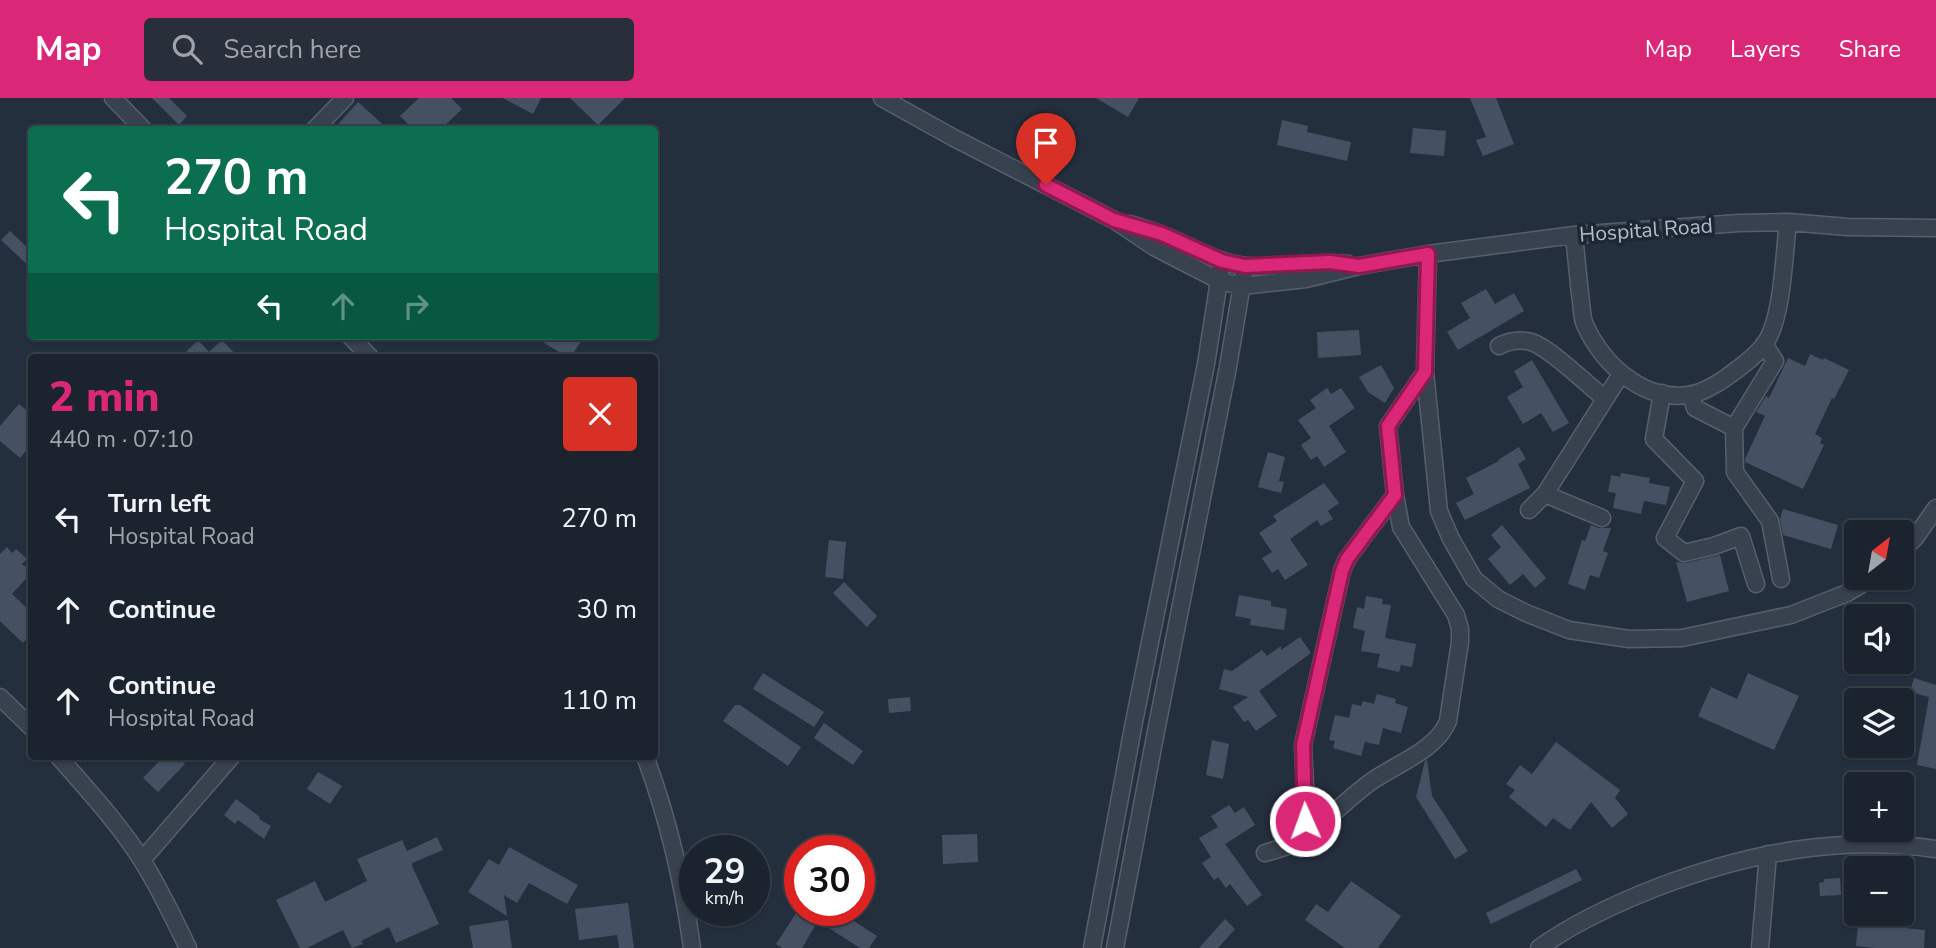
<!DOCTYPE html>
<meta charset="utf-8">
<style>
:root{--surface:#1b232e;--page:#282f3a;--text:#f1f3f6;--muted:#a0a4aa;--line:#39404a;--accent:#db2777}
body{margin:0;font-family:"Nunito Sans",sans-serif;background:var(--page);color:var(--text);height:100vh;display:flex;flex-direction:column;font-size:26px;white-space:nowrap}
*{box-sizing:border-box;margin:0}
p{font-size:23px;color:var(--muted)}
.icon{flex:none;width:38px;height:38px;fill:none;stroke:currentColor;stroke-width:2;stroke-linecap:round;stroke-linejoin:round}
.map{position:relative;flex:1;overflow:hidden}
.details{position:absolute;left:28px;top:256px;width:630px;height:406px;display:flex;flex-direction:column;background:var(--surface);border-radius:7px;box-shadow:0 2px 5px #0004,0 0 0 2px var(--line)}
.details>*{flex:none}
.top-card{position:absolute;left:28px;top:28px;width:630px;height:214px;border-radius:7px;box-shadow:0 2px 5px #0004,0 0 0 2px var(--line);background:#0b6e4f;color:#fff;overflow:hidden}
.needle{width:46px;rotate:31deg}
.fabs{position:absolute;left:1844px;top:422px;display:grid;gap:14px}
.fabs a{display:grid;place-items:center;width:70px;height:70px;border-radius:7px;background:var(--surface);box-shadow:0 2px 5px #0004,0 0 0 2px var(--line);font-size:35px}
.speed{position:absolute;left:679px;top:737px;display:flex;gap:14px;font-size:35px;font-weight:700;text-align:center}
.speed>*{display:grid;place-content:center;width:91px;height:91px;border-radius:50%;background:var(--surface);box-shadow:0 2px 5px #0004,0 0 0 2px var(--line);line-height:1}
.speed small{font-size:18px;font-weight:400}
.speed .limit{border:10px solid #d22;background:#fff;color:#111}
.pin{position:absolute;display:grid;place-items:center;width:60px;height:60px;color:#fff;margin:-72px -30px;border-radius:50% 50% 50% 0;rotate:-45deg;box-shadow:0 0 7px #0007}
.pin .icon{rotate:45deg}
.me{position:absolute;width:77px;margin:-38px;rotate:358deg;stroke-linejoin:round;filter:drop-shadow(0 0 5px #0008)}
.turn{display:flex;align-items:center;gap:24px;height:147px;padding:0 21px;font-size:32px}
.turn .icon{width:91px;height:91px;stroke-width:2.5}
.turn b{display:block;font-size:49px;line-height:60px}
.lanes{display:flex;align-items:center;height:66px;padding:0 21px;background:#0003;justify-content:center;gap:35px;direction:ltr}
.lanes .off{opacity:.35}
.round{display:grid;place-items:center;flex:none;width:74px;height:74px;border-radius:7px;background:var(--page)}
.summary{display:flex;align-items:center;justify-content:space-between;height:119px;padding:0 21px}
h1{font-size:42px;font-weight:800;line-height:52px;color:var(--accent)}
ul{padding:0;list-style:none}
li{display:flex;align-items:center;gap:21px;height:91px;padding:0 21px}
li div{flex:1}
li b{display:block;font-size:26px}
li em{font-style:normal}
header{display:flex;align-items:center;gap:42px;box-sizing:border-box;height:98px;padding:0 35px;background:var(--accent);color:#fff}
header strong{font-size:33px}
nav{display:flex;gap:38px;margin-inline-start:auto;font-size:24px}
.search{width:490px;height:63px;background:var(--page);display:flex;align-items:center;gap:18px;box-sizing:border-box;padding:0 24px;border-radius:7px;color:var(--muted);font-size:26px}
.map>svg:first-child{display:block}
.building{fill:#455162}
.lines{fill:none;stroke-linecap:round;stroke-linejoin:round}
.minor-casing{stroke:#565f6c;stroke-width:19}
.minor{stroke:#38414e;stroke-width:16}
.route-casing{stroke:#8e194d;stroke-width:18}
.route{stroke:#db2777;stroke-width:12}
.labels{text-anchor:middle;stroke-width:7;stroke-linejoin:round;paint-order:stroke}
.street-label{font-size:21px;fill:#b4bcc9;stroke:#1d2633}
</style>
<header>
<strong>Map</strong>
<div class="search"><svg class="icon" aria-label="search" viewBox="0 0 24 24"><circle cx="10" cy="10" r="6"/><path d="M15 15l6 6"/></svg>Search here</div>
<nav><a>Map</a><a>Layers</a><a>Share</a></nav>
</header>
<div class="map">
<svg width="1936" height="850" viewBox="0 0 1936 850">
<rect width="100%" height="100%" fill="#242f3e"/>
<!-- building -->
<path class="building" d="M152 0H169L187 18 179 27Z
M419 0H451L462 11 440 32H414L400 18Z
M503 0H541L533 16Z
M570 0H625L598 27Z
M1096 0H1139L1128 19Z
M1470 0H1496L1514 46 1483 58 1476 42 1486 39Z
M358 4 389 32H333Z
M1282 22 1308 28 1307 34 1351 44 1347 63 1277 47Z
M1413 30 1446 33 1444 58 1410 55Z
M10 133 32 154V171L1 142Z
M1486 191 1495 206 1514 195 1524 213 1458 252 1447 234 1470 220 1461 205Z
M1359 232 1361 257 1318 260 1317 234Z
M533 238H574L581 243 571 259H567Z
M198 242 209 254 222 242 238 259H181Z
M1810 256 1823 262 1824 260 1849 272 1834 301 1832 300 1815 336 1822 340 1820 345 1824 347 1803 391 1745 364V361L1765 318 1756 314 1766 298 1769 300 1788 260 1805 268Z
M1532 262 1569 325 1553 334 1541 315 1523 326 1507 299 1523 289 1514 273Z
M1381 267 1394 290 1385 305 1368 294 1359 279Z
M1327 290 1331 296 1341 290 1355 310 1329 328 1346 354 1324 369 1317 358 1311 362 1301 347 1311 340 1298 322 1316 310 1310 302Z
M19 306 32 317V346L20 360 0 343V328Z
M1519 349 1526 361 1518 366 1530 390 1465 422 1456 405 1474 396 1466 380 1499 363 1498 362Z
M1268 354 1285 359 1279 383 1284 384 1281 395 1258 389Z
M1621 375 1650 380 1649 385 1670 389 1666 407 1644 403 1641 416 1613 410 1616 395 1608 394 1611 377 1620 379Z
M1324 385 1339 405 1328 413 1333 421 1321 428 1317 422 1290 441 1308 467 1285 482 1278 471 1272 475 1262 460 1272 454 1259 435 1277 423 1273 418Z
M1783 411 1838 427 1831 451 1783 437 1780 421Z
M1502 427 1546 480 1535 490 1523 476 1510 487 1488 461 1501 449 1491 437Z
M1591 427 1599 430H1611L1603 453 1608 455 1599 480 1590 477 1585 492 1568 486 1582 442 1585 443Z
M829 442 846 444 843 481 825 479Z
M7 449 12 455 16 451 27 461 22 466 32 474 12 496 32 515V535L23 545 0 523V456Z
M1720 457 1729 493 1687 504 1676 464 1686 465Z
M844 484 877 518 867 529 833 495Z
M1239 497 1271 503V508L1287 511 1284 532 1250 527 1251 521 1235 518Z
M1366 498 1383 501 1382 506 1391 507 1385 540 1416 546 1412 569 1401 567 1399 574 1377 569 1380 556 1361 553 1365 533 1353 530 1357 509 1364 511Z
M1300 539 1311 555 1259 593 1277 618 1256 633 1248 622 1244 624 1233 609 1248 599 1219 591 1224 571 1232 573 1262 552 1267 558 1281 548V552Z
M763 575 824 614 814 629 753 591Z
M1748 575 1799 598 1774 652 1698 618 1711 589 1737 601Z
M1914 580 1936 587V671L1917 667 1929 599 1910 594Z
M1377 596 1396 601 1395 605 1408 609 1401 635 1383 630 1379 647 1365 644 1361 658 1333 650 1335 643 1329 642 1335 617 1349 620 1352 606 1361 608 1363 603 1374 606Z
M910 599 911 613 889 615 888 601Z
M735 607H740L801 649 788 668 723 623Z
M824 625 863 653 853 667 814 640Z
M1212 642 1229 646 1223 681 1206 677Z
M1556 644 1620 692 1615 700 1628 716 1612 730 1591 704 1570 732 1553 720 1546 729 1509 699 1515 692 1506 686 1520 667 1532 676Z
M164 658H177L185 666 158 694 143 680Z
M1427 662 1432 698 1468 753 1455 761 1416 699 1425 663Z
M318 674 342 688 330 706 307 691Z
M236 701 260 719 259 721 271 728 264 741 238 722 235 726 224 717Z
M1229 707 1235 715 1244 709 1255 727 1225 746 1262 797 1247 808 1230 786 1226 790 1218 779 1214 782 1202 765 1211 759 1199 740 1218 729 1211 718Z
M977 736 978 764 943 766 942 737Z
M437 739 443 752 412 765V768L439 826 396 845 389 829 361 843 363 846 352 850 343 832 307 850H300L276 802 315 783 325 804 367 783 357 761 402 742 407 753Z
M509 749 578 787 567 806 529 785 517 805 504 797 507 818 468 794 489 761 499 767Z
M1576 771 1582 782 1491 826 1486 815Z
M1840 780 1841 797 1820 798 1819 785 1824 784V781Z
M1351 783 1401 818 1378 850H1345L1305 822 1316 806 1328 814Z
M628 805 634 850H619L617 837 579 842 575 811Z
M798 812H837L877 838 869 850H860L818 823 802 850H782L776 846Z
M1225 821 1235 831 1218 850H1199Z
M508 822 512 850H473L469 828Z
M1858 825 1925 832 1924 850H1874L1856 848Z"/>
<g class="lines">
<defs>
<path id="minor" d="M113 0 144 32
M882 0 954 40 1114 122 1154 149 1220 183 1242 188 1306 181 1359 168 1428 156 1574 137 1739 125 1788 124 1848 129 1936 130
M314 32 345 0
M1130 126C1142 130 1154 133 1166 138 1192 149 1218 165 1246 168 1280 171 1314 162 1348 166
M1574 137C1576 157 1578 176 1580 196 1582 206 1581 218 1585 227 1603 266 1642 303 1688 297 1705 295 1722 283 1735 273 1746 265 1758 256 1766 244 1783 217 1784 156 1788 124
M1428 156 1425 274 1439 413 1451 441 1474 481 1498 501 1526 515 1569 532 1629 541 1682 540 1791 517 1847 495 1872 480
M350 238 370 259
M1499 248C1509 243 1520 241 1531 244 1549 249 1588 287 1604 300
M1662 295 1654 341 1695 383 1665 440 1684 455 1714 448 1741 438 1756 486
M1691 297 1695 310 1734 330 1775 263 1764 246
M1734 330 1735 374 1770 423 1781 481
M1545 396 1602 420
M1529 412 1545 396 1621 276
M1902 452 1915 440 1936 410
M0 599 32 630
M58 658C86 690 121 728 143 764 160 791 174 821 188 850
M645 658C668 720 683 784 692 850
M1305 737 1306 708 1303 647 1342 473 1347 461 1395 397
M1265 755C1271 753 1279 751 1285 749 1319 734 1343 703 1372 683 1396 666 1437 652 1448 623L1460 544V531L1456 517 1401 429 1395 397 1388 328 1425 274
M142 762 232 658
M1092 850 1134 624 1206 266 1222 163
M1115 850 1157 628 1228 269 1245 168
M1539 850C1575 824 1617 805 1658 789 1749 755 1839 737 1936 751
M1760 850 1768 756"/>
</defs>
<!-- minor casing -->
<use href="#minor" class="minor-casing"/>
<!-- minor -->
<use href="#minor" class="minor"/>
</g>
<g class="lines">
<defs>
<path id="route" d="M1046 87 1114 122 1162 136 1222 163 1245 168 1330 164 1359 168 1428 156 1425 274 1388 328 1395 397 1347 461 1342 473 1303 647 1305 723"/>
</defs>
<!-- route casing -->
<use href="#route" class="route-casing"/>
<!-- route -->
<use href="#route" class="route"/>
</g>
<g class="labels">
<!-- street labels -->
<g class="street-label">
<text transform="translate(1646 132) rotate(-4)" y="7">Hospital Road</text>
</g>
</g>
</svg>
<div class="fabs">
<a><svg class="needle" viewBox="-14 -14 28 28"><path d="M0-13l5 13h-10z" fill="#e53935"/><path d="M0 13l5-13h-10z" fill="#a0a4aa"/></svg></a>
<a><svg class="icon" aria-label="sound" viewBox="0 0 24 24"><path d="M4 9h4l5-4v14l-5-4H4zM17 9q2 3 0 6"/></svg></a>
<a><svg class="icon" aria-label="layers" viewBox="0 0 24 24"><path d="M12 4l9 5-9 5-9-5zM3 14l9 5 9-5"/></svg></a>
<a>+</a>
<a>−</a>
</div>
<div class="speed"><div>29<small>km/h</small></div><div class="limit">30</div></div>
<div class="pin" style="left:1046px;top:87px;background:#d93025"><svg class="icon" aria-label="arrive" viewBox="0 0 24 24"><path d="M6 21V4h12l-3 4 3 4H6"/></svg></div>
<svg class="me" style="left:1305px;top:723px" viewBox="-20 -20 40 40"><circle r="17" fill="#db2777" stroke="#fff" stroke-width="3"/><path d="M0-11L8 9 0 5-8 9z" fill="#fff"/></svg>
<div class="top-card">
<div class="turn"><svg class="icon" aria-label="left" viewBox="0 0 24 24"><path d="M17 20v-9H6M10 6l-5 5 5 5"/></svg><div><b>270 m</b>Hospital Road</div></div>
<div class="lanes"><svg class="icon" aria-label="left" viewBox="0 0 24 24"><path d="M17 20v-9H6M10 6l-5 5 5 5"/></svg><svg class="icon off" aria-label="ahead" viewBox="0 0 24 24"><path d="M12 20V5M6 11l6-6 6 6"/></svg><svg class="icon off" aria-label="right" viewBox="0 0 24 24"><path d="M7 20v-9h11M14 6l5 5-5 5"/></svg></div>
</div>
<section class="details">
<div class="summary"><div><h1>2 min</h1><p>440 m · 07:10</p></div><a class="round" style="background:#d93025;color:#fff"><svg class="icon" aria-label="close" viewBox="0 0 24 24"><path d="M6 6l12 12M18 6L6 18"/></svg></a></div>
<ul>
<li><svg class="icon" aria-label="left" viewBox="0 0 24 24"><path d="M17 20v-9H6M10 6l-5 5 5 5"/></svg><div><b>Turn left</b><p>Hospital Road</p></div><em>270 m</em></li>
<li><svg class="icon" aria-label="ahead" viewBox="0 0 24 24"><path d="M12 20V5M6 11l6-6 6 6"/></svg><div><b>Continue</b></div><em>30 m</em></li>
<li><svg class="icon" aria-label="ahead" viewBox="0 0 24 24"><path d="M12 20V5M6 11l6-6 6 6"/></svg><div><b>Continue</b><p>Hospital Road</p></div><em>110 m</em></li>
</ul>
</section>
</div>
